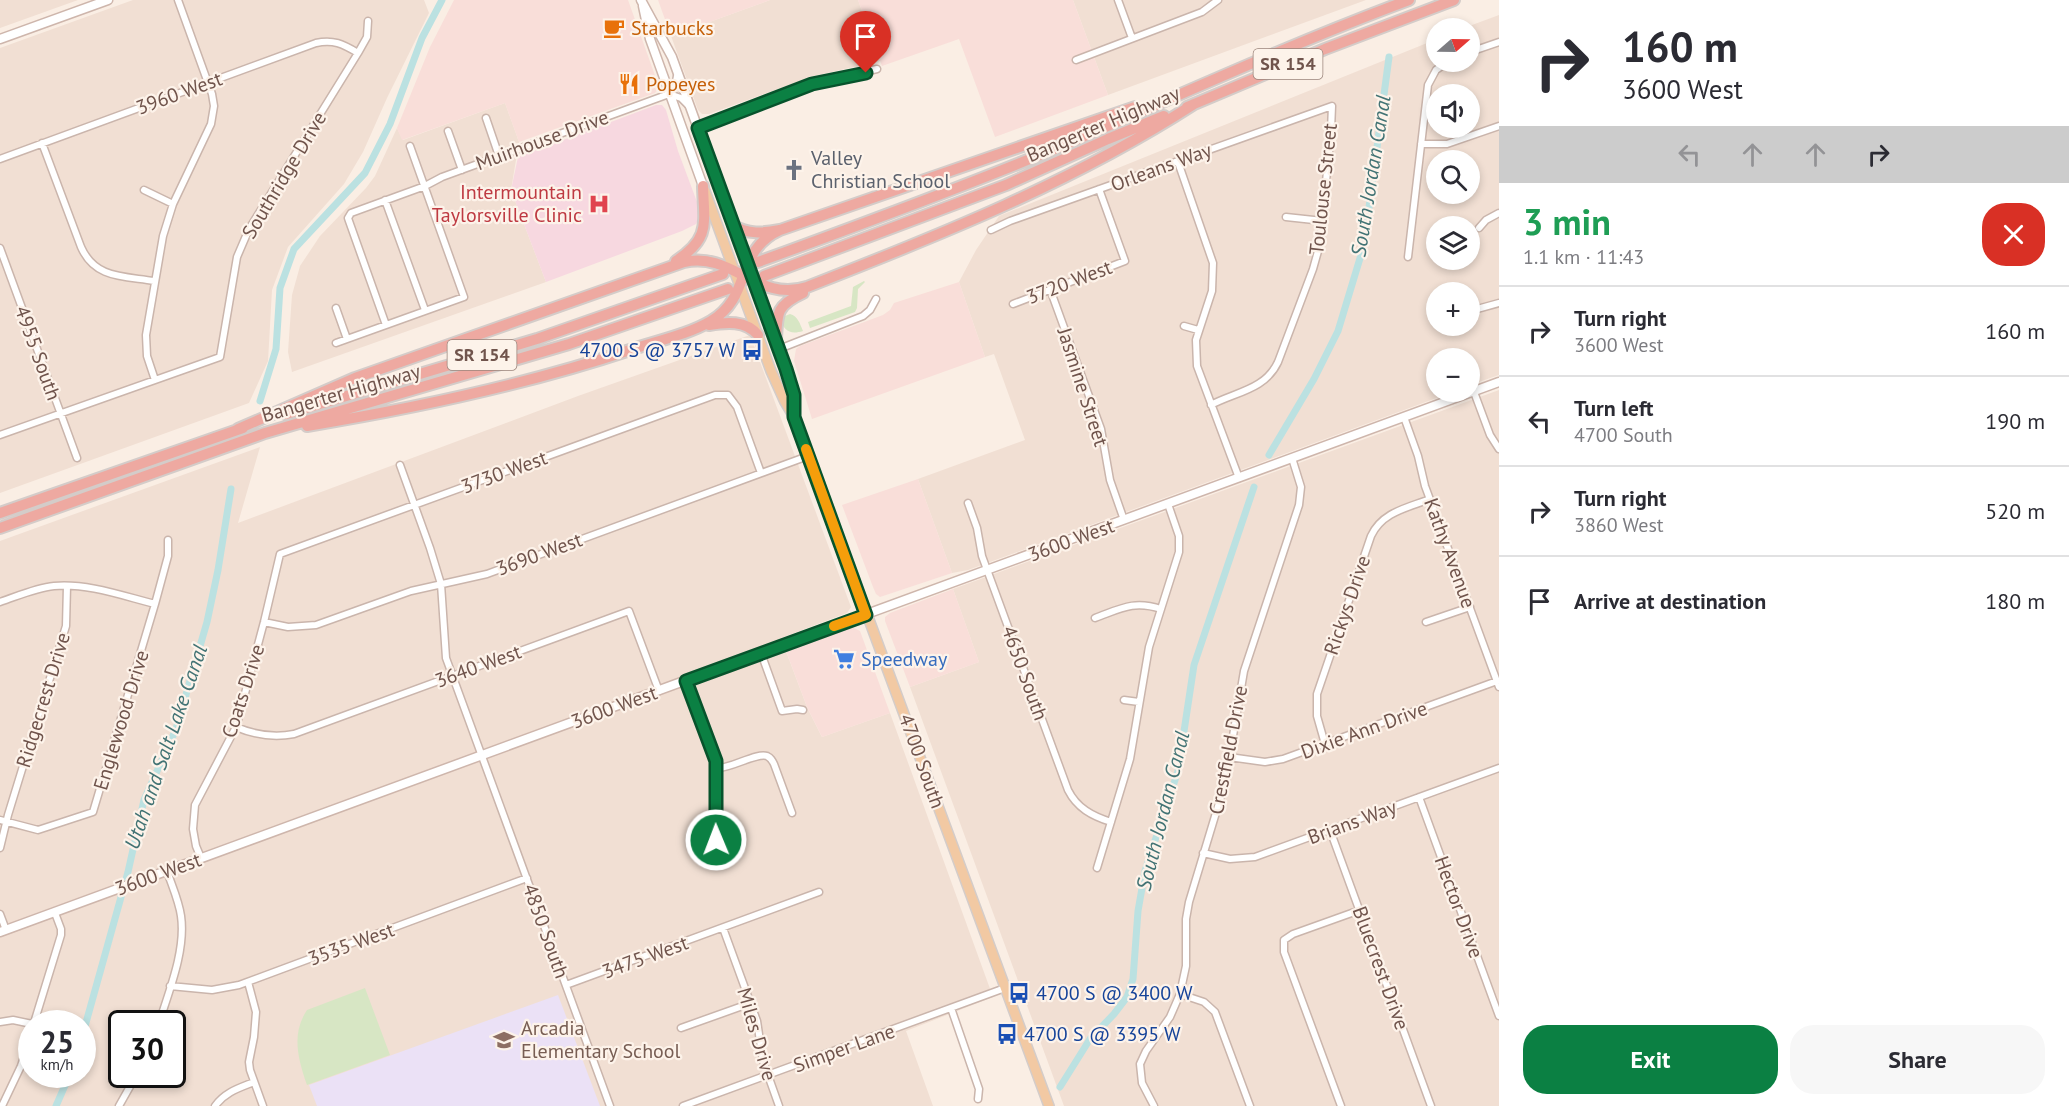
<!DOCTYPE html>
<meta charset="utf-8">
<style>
:root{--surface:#fff;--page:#f7f7f7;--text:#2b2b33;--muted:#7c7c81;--line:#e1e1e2;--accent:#0b8043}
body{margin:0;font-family:"PT Sans",sans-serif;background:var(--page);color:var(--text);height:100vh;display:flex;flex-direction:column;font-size:22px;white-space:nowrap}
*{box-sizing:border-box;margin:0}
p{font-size:20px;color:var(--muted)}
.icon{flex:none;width:33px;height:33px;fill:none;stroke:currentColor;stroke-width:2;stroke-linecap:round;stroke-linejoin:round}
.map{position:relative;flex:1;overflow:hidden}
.details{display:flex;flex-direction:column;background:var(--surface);width:570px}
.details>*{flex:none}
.hud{background:#fff;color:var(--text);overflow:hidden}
.needle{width:39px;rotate:70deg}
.fabs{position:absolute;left:1426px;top:18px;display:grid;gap:12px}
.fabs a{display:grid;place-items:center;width:54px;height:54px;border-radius:50%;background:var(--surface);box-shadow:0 3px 9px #0003;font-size:30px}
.speed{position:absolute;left:18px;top:1010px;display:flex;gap:12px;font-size:30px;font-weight:700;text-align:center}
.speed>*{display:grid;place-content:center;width:78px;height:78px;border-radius:50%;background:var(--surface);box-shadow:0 3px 9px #0003;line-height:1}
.speed small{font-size:15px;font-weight:400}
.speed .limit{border:3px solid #111;border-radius:9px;background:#fff;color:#111}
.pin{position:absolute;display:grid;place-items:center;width:51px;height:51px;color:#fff;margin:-62px -26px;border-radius:50% 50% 50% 0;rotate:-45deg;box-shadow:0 0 6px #0007}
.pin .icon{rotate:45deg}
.me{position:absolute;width:66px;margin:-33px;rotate:359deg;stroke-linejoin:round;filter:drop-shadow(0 0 4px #0008)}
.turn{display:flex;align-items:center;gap:21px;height:126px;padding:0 24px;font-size:27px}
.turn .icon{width:78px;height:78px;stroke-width:2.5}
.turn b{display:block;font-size:42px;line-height:51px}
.lanes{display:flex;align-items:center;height:57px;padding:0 24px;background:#0003;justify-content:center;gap:30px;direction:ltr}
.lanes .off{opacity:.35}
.round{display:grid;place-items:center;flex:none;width:63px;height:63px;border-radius:24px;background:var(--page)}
.summary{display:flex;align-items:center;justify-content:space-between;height:102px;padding:0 24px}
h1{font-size:36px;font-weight:700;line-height:45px;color:#1e9e55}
.primary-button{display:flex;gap:12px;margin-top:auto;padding:12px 24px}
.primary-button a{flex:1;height:69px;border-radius:24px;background:var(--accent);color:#fff;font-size:24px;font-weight:700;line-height:69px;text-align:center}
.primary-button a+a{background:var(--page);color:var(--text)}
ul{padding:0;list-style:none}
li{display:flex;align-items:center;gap:18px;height:90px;padding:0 24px;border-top:2px solid var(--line)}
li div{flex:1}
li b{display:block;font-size:22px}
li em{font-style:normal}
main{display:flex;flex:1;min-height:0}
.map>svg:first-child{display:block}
.residential{fill:#f1dfd3;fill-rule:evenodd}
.commercial{fill:#f9ded9}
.education{fill:#ebe1f6}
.medical{fill:#f7d8e0}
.green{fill:#d7e6c4}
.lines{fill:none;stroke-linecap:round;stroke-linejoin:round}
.canal{stroke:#bbe1e1;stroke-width:7}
.street-casing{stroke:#cab5ac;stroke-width:9}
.secondary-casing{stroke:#ceb6ac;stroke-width:11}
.primary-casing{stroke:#d4ccc9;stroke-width:12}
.highway-casing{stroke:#d4ccc9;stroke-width:14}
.street{stroke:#fff;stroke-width:6}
.secondary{stroke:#fff;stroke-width:8}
.primary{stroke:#f2c9a3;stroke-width:9}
.highway{stroke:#eea9a1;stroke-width:10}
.route-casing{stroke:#07532c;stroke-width:15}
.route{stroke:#0b8043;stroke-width:10}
.slow{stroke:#f59e0b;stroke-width:10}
.labels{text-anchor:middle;stroke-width:4.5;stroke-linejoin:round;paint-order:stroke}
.shield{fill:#fdf3ea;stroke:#9a847b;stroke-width:1.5}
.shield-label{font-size:18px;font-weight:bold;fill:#70544c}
.food-label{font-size:20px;fill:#c56008;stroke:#fdf3ea;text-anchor:start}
.street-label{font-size:20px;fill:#70544c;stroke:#fdf3ea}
.worship-label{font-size:20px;fill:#5b616d;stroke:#fdf3ea;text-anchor:start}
.health-label{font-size:20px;fill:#be3a42;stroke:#fdf3ea;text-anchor:end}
.transit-label{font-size:20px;fill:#164399;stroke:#fdf3ea;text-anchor:start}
.shop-label{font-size:20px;fill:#366cbe;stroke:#fdf3ea;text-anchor:start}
.education-label{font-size:20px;fill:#785e54;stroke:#fdf3ea;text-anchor:start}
.water-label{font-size:21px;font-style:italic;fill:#427374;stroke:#fdf3ea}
</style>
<main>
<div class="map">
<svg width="1499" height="1106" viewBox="0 0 1499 1106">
<rect width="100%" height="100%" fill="#faeee4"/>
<!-- residential -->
<path class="residential" d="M0 0H78L0 28Z
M133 0H424L429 13 387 98 363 152 344 184 288 247 272 290 268 361 249 403 0 493V48Z
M770 0H858L880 61 814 76 709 114H702L698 110 671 36Z
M1073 0H1366L1108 95Z
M1499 15V375L1470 385V358H1437V392H1453L968 570 952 573 918 479 1025 440 994 354 985 357 959 282 976 250 999 216 1437 39V62H1470V28H1464ZM1437 94H1470V128H1437ZM1437 160H1470V194H1437ZM1437 226H1470V260H1437ZM1437 292H1470V326H1437Z
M505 103 519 142 511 190 546 282 292 372 288 352 292 295 300 266 320 236 366 188 375 176 397 128 403 140Z
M750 335 851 607 847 613 781 638 807 707 822 737 890 713 993 997 906 1031 933 1106H0V541L260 447 238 523 578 396ZM32 1023H82V1074H32ZM122 1023H172V1074H122Z
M1499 390V1106H1064L910 687 979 662 953 589Z"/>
<!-- commercial -->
<path class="commercial" d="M454 0H628L658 84V89L655 93 519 142 505 103 402 140 397 128 430 47Z
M658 0H770L671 36Z
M858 0H1073L1108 95 995 137 959 39 882 66Z
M959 282 985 357 812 419 794 361 796 349 800 346 883 315 890 310 894 303Z
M918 479 952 573 880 597 876 594 873 587 842 505Z
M953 589 979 662 910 687 885 621V617L890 613Z
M852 627 860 631 890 713 822 737 807 707 786 651Z"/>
<!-- education -->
<path class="education" d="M558 995 600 1106H317L309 1085Z"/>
<!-- medical -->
<path class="medical" d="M656 105H662L666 110 678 151 700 210V216L696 224 682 231 546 282 511 190 518 157Z"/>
<!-- green -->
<path class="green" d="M864 281 865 282 858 289 857 308 855 312 810 328 808 322 851 306 853 287Z
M790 314C798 316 800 324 803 331 790 335 784 331 780 318Z
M365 988 390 1055 307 1085C298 1059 291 1034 307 1010Z"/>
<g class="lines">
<!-- canal -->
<path class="canal" d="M260 401 276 349 280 288 294 249 365 173 390 124 422 38 442 0
M1269 455 1314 379 1338 331 1364 245 1389 57
M82 1037 128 872 144 800 176 729 207 622 218 570 231 489
M1060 1087 1090 1039 1114 1014 1127 997 1133 979 1138 911 1145 871 1178 771 1194 665 1254 487
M56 1106 70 1074"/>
<defs>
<path id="street" d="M1118 0 1132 38
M1470 52 1499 42
M1076 60 1202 12 1218 0
M669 94 681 98 689 106
M486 118 499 156
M698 127 812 84 877 69
M448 131 462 170
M42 143 81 247C95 279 124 276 154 281
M1421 144H1447L1499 126
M0 159 316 43C333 39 343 44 358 53
M1178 162 1213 263 1212 291 1196 340 1197 366 1239 478
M144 190 173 204
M385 200 425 310
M1286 217 1323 221
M1479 228 1486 220 1499 213
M991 230 1010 221 1332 106 1331 130 1320 244 1313 269 1278 362C1265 390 1235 392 1211 405
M0 248 77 458
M1408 257 1428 85 1436 70 1447 62
M1050 289 1101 429 1110 480 1124 520
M1013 304 1125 261 1099 189
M336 308 347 339
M1470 311 1499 303
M386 325 349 221 348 218 351 213 425 186 442 177 669 94 675 87 677 76
M1184 326 1198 330
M336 343 464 297 410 146
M779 349 863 316 870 310 876 299
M155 380 147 356 146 335 163 236 173 204 211 124 214 106 212 94 178 0
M1474 392 1490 435 1499 449
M1404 417 1418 456 1425 486 1499 687
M0 435 220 357 237 257 249 229 358 53 367 37 368 21
M400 465 430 548 441 584 446 658 610 1106
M968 503 977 528 982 556 1068 790C1077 808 1092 816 1111 822
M0 602C18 596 35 588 54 586 88 583 123 596 155 604
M1095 618C1120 609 1133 600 1161 609
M264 622 288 627 316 625 411 591 487 574 808 456
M1426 622 1470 607
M761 653 782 711 797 709 803 710
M686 680 716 761V840
M1124 700 1139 702
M236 727C255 735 274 738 294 734L629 611 659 691
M1325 744 1317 716V694L1371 536C1382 512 1407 508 1430 499
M1229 757 1265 762 1283 759 1497 681
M717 768C730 769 757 752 767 756 771 758 772 760 774 764L792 813
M1419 797 1499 1016
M0 820 38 830 93 812 155 604 168 556V540
M1330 830 1431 1106
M0 848 8 815 66 626 67 586
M1203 853 1230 859 1255 857 1499 768
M201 858 196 846 193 829 195 805 236 727 264 622 280 554 715 395H728L737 407 761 473
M1097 868 1130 759 1149 647 1179 552V536L1168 504
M0 914 6 930
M723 928 757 1021 763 1061 779 1106
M248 982 256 1012 254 1037 249 1062 250 1070 263 1106
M566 985 819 892
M170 986 212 990 239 985 527 878
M1180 994 1204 1002 1215 1012 1250 1106
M951 1008 979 1089 978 1099
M0 1022 13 1020 32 1024
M34 1023 61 935V929L55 913
M159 1023C169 991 186 950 181 916 179 901 172 886 167 871
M681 1028 751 1003
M2 1106 21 1066 32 1032
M119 1106 137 1074
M215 1106C225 1092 239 1088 254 1082
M683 1106 1005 988
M1154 1106 1142 1083 1140 1064 1146 1051 1170 1017 1180 994 1186 966V919L1189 902 1225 783 1244 671 1299 505 1301 487 1292 458
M1341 1106 1284 952V940L1293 934 1360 910"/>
<path id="secondary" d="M641 0 672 57 733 225
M643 6 650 39 703 186
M0 39 108 0
M0 932 1499 382"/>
<path id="primary" d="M705 191 771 371 785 402 794 417 1049 1106
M733 225 792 388 795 402 794 417"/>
<path id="highway" d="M1187 107 1325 49 1454 0
M733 225C747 235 764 233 780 230L1135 107
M676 261C711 238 704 223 703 186
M758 262C857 226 955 190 1052 150 1171 99 1288 45 1409 0
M764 276 1006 185 1108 139 1164 116
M709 325C726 322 746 320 758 335
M776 340C777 312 777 305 803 293
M286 414 537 339 723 274
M307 426C416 408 525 385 630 350 656 341 687 335 711 321 753 296 734 251 780 230
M238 429 355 378 684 262C733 251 757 303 807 287 940 235 1073 182 1194 104
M0 513 243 428
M0 528 265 433 569 344 728 289"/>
</defs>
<!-- street casing -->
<use href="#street" class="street-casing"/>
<!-- secondary casing -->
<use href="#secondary" class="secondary-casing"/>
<!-- primary casing -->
<use href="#primary" class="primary-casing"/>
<!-- highway casing -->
<use href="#highway" class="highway-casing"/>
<!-- street -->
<use href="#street" class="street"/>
<!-- secondary -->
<use href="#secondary" class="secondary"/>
<!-- primary -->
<use href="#primary" class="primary"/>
<!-- highway -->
<use href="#highway" class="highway"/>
</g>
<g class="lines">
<defs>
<path id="route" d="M716 840V761L686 681 866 615 794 417V395L786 369 698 128 812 84 866 73"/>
</defs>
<!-- route casing -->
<use href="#route" class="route-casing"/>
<!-- route -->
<use href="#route" class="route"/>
<!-- slow -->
<path class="slow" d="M806 449 866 615 834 626"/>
</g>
<!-- icons -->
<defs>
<symbol id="cafe-bare" viewBox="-9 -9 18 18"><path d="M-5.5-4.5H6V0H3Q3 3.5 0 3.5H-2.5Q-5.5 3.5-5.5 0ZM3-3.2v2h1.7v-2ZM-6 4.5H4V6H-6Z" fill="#e8710a" stroke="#fdf3ea" stroke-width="2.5" paint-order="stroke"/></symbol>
<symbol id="restaurant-bare" viewBox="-9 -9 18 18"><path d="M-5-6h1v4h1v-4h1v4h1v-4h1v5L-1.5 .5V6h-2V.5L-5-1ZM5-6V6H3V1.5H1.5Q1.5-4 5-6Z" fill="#e8710a" stroke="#fdf3ea" stroke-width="2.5" paint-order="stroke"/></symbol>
<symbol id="church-bare" viewBox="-9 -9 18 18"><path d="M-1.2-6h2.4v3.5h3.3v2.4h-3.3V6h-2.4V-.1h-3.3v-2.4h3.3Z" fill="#6b7280" stroke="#fdf3ea" stroke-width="2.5" paint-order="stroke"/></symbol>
<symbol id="hospital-bare" viewBox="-9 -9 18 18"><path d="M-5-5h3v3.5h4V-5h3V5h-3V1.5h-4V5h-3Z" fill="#e0444e" stroke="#fdf3ea" stroke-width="2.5" paint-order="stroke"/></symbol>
<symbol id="bus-bare" viewBox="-9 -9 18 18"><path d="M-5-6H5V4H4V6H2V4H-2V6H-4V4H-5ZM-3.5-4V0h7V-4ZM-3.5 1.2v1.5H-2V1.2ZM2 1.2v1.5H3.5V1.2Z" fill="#1a4fb4" stroke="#fdf3ea" stroke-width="2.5" paint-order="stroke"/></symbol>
<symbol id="supermarket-bare" viewBox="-9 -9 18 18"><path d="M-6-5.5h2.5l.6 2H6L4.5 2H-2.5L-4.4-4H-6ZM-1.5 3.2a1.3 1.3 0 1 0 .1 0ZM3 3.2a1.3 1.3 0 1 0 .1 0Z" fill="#3f7fe0" stroke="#fdf3ea" stroke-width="2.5" paint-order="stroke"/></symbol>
<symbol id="school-bare" viewBox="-9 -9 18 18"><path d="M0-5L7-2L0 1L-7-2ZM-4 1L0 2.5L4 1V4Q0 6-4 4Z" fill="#8d6e63" stroke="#fdf3ea" stroke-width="2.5" paint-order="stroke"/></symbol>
</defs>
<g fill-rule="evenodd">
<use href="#cafe-bare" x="599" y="13" width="30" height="30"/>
<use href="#restaurant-bare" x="614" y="69" width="30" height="30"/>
<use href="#church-bare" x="779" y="155" width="30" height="30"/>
<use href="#hospital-bare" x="584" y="189" width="30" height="30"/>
<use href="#bus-bare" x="737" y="335" width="30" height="30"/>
<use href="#supermarket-bare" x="829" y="644" width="30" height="30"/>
<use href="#bus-bare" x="1004" y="978" width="30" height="30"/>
<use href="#bus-bare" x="992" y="1019" width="30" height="30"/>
<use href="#school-bare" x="489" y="1025" width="30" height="30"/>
</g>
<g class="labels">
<!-- shield labels -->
<g class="shield">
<rect x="1253.5" y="49" width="69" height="30" rx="4.5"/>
<rect x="447.5" y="340" width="69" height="30" rx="4.5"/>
</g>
<g class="shield-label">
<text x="1288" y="70">SR 154</text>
<text x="482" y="361">SR 154</text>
</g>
<!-- food labels -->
<g class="food-label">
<text x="631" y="35">Starbucks</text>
<text x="646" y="91">Popeyes</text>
</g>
<!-- street labels -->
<g class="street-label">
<text transform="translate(179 93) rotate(-20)" y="7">3960 West</text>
<text transform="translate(1103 124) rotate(-23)" y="7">Bangerter Highway</text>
<text transform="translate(542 140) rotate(-20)" y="7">Muirhouse Drive</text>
<text transform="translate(1161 167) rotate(-20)" y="7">Orleans Way</text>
<text transform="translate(284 175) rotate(-59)" y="7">Southridge Drive</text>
<text transform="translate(1323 189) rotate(-84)" y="7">Toulouse Street</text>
<text transform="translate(1069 282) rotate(-21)" y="7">3720 West</text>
<text transform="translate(38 353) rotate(70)" y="7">4955 South</text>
<text transform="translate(1083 387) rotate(72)" y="7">Jasmine Street</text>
<text transform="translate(341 393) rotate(-16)" y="7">Bangerter Highway</text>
<text transform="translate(504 472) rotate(-20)" y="7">3730 West</text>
<text transform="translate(1071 540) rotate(-20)" y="7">3600 West</text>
<text transform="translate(1450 553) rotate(70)" y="7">Kathy Avenue</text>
<text transform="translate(539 554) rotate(-20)" y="7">3690 West</text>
<text transform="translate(1347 605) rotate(-71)" y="7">Rickys Drive</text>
<text transform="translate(478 666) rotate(-20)" y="7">3640 West</text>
<text transform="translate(1025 673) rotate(70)" y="7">4650 South</text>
<text transform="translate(243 691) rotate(-72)" y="7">Coats Drive</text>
<text transform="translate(43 700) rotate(-73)" y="7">Ridgecrest Drive</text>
<text transform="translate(614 707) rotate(-20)" y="7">3600 West</text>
<text transform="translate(121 720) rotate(-73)" y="7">Englewood Drive</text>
<text transform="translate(1364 730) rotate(-20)" y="7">Dixie Ann Drive</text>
<text transform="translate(1228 750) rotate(-79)" y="7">Crestfield Drive</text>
<text transform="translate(922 761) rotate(70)" y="7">4700 South</text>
<text transform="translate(1352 822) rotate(-20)" y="7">Brians Way</text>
<text transform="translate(158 874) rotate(-20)" y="7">3600 West</text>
<text transform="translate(1459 907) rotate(70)" y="7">Hector Drive</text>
<text transform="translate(546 931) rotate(70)" y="7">4850 South</text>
<text transform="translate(351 944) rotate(-20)" y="7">3535 West</text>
<text transform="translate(645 957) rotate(-20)" y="7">3475 West</text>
<text transform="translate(1381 968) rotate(70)" y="7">Bluecrest Drive</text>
<text transform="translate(757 1034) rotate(74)" y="7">Miles Drive</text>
<text transform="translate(844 1048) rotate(-20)" y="7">Simper Lane</text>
</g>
<!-- worship labels -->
<g class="worship-label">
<text x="811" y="165">Valley<tspan x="811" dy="23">Christian School</tspan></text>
</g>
<!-- health labels -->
<g class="health-label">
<text x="582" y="199">Intermountain<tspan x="582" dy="23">Taylorsville Clinic</tspan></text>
</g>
<!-- transit labels -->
<g class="transit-label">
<text x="735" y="357" text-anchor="end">4700 S @ 3757 W</text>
<text x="1036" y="1000">4700 S @ 3400 W</text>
<text x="1024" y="1041">4700 S @ 3395 W</text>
</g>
<!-- shop labels -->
<g class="shop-label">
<text x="861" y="666">Speedway</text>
</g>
<!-- education labels -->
<g class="education-label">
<text x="521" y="1035">Arcadia<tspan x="521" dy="23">Elementary School</tspan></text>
</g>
<!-- water labels -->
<g class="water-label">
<text transform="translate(1371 176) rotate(-81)" y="7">South Jordan Canal</text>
<text transform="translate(166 747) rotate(-71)" y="7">Utah and Salt Lake Canal</text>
<text transform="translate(1163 811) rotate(-76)" y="7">South Jordan Canal</text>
</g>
</g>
</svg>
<div class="fabs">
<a><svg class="needle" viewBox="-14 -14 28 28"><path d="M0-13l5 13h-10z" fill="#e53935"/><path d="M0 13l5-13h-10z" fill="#7c7c81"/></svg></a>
<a><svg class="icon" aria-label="sound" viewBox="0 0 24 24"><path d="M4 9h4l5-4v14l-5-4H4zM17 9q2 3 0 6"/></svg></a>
<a><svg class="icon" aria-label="search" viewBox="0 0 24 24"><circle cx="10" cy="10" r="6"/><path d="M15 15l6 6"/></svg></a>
<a><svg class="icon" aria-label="layers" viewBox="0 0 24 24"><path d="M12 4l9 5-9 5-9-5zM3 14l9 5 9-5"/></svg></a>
<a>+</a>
<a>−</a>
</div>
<div class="speed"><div>25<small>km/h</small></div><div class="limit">30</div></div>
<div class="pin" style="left:866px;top:73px;background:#d93025"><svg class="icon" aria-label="arrive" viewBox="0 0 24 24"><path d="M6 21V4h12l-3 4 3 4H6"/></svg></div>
<svg class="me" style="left:716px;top:840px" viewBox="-20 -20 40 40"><circle r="17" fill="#0b8043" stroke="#fff" stroke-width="3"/><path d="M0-11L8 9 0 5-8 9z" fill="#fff"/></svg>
</div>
<section class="details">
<div class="hud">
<div class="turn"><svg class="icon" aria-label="right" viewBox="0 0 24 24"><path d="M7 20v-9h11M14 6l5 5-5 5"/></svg><div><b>160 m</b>3600 West</div></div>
<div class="lanes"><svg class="icon off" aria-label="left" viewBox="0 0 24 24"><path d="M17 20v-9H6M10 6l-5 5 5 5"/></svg><svg class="icon off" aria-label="ahead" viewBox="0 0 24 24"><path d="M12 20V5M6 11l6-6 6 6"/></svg><svg class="icon off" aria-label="ahead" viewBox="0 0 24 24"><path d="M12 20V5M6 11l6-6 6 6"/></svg><svg class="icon" aria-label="right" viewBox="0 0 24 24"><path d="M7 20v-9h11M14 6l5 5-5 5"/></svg></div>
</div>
<div class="summary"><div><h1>3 min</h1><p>1.1 km · 11:43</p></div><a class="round" style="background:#d93025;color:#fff"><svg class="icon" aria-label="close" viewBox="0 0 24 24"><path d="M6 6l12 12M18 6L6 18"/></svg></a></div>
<ul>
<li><svg class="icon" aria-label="right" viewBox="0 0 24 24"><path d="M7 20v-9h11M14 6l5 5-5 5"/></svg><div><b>Turn right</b><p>3600 West</p></div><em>160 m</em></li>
<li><svg class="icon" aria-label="left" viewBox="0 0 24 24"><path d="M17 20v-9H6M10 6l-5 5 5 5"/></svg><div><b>Turn left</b><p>4700 South</p></div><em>190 m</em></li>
<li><svg class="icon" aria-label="right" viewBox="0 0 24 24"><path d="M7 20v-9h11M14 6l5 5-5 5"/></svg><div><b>Turn right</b><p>3860 West</p></div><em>520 m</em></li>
<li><svg class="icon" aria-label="arrive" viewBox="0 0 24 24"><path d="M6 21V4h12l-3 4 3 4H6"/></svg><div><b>Arrive at destination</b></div><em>180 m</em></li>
</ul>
<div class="primary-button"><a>Exit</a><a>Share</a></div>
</section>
</main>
